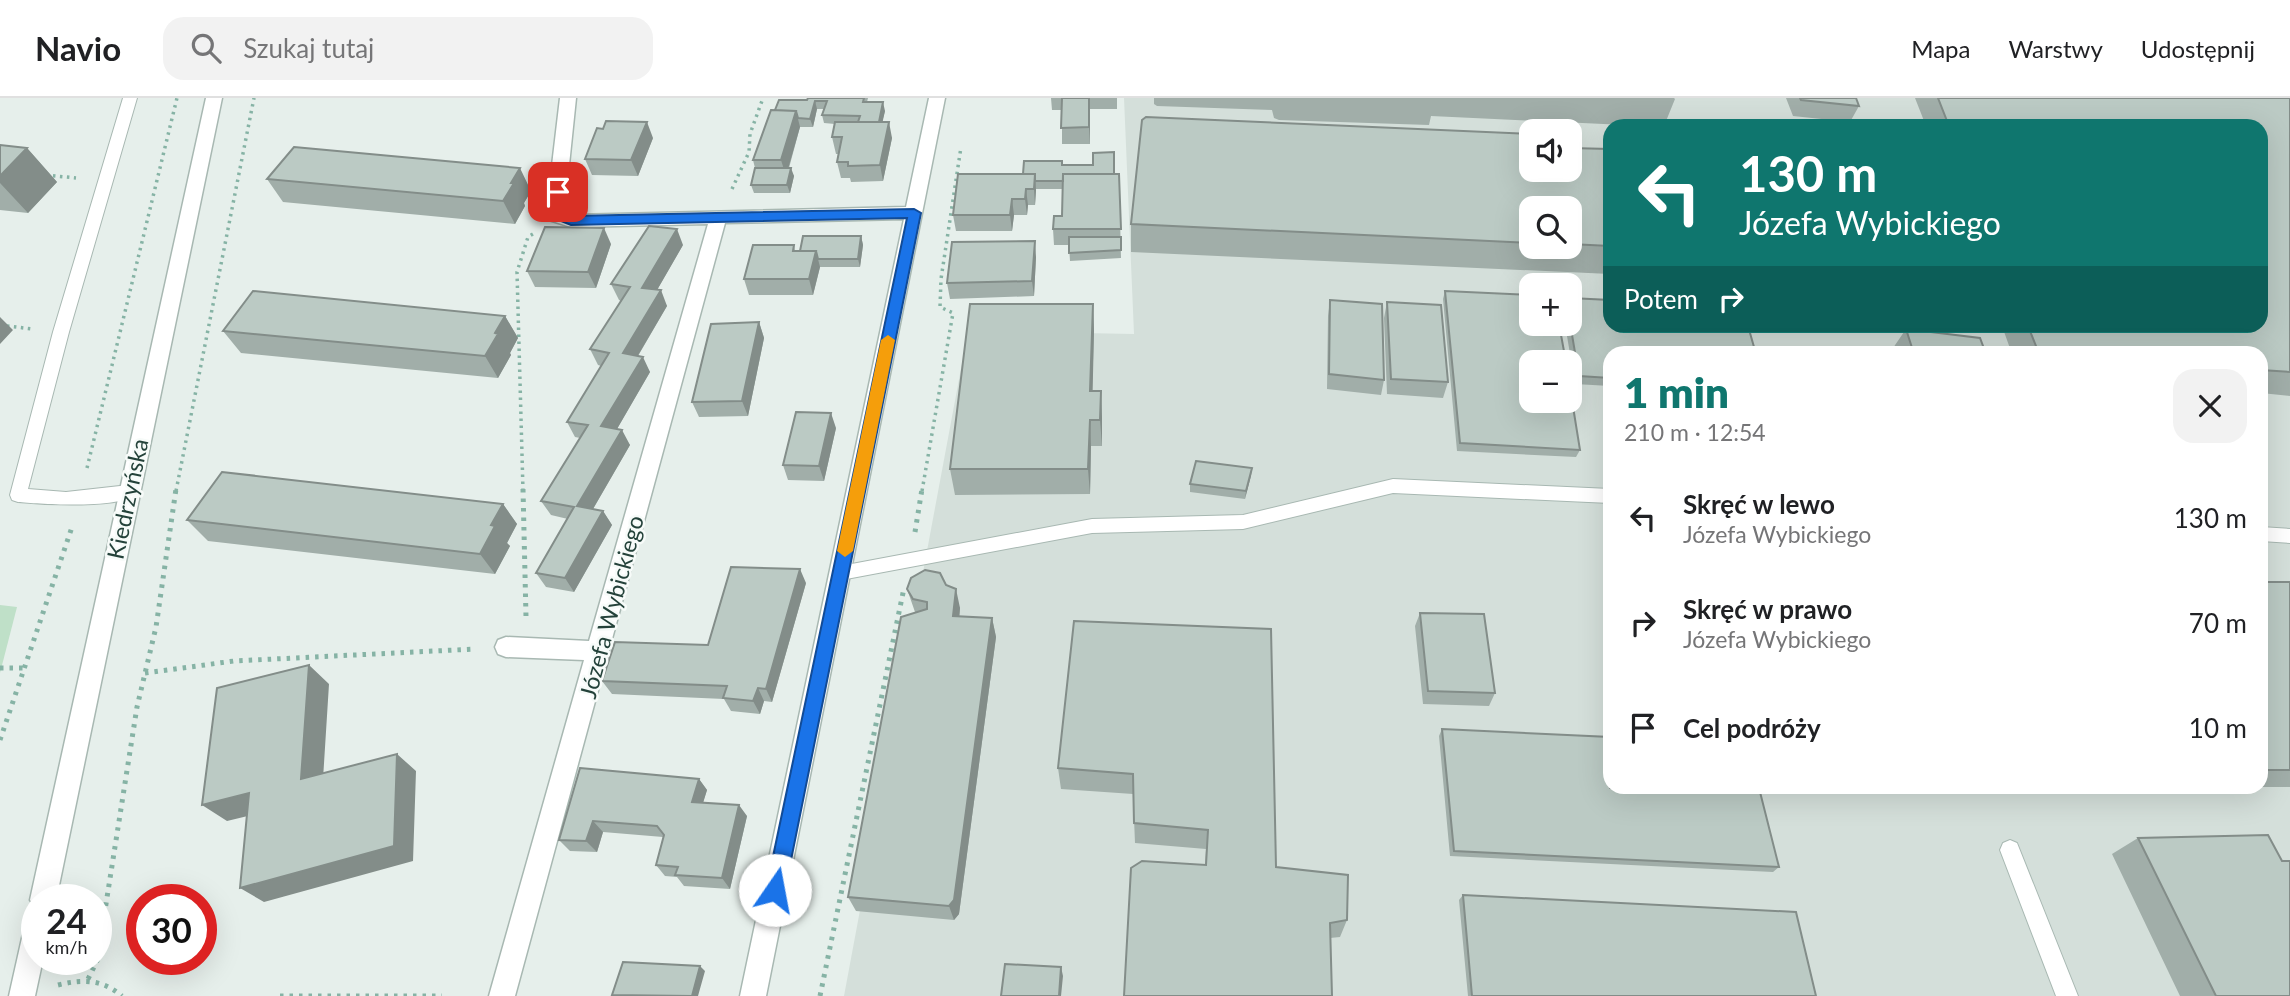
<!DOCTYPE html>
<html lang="pl">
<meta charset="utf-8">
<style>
:root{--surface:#fff;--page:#f2f2f2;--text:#202124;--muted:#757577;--line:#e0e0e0;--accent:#0f766e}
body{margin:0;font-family:Lato,sans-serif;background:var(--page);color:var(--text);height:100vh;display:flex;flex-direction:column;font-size:26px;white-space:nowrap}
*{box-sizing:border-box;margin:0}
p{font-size:23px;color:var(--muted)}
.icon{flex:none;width:38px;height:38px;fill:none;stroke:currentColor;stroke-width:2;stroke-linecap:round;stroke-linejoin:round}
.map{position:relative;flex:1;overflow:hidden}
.details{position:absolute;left:1603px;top:248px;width:665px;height:448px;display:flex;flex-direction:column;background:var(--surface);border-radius:21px;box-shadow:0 7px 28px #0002}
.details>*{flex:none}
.hud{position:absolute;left:1603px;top:21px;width:665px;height:214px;border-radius:21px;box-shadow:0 7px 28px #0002;background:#0f766e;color:#fff;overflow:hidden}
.fabs{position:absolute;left:1519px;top:21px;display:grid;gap:14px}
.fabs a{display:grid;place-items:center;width:63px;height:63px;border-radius:14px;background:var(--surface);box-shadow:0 7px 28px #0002;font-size:35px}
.speed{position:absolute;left:21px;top:786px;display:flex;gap:14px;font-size:35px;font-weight:700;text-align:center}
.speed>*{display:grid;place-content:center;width:91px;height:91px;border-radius:50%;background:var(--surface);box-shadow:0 7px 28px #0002;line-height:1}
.speed small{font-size:18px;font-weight:400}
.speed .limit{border:10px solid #d22;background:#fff;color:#111}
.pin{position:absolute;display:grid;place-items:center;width:60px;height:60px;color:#fff;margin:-30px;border-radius:14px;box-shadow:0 4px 10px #0006}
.me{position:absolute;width:77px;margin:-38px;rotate:12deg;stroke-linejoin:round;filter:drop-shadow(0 0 5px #0008)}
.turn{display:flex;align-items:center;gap:24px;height:147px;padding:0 21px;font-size:32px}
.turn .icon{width:91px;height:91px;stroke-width:2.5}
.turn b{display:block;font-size:49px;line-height:60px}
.then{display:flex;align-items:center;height:66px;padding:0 21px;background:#0003;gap:14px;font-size:26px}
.round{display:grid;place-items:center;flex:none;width:74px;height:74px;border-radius:21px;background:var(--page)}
.summary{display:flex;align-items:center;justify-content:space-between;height:119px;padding:0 21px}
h1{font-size:42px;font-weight:800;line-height:52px;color:var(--accent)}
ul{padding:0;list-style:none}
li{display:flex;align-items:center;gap:21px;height:105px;padding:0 21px}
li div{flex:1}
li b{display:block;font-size:26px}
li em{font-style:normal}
header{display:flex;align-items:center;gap:42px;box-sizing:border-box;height:98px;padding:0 35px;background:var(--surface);border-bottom:2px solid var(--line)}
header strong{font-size:33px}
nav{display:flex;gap:38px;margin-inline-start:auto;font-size:24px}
.search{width:490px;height:63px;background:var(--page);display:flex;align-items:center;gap:18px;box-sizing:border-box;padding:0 24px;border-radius:21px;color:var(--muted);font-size:26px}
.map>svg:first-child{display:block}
.built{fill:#d4dfda;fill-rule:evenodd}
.green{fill:#bfe0c8}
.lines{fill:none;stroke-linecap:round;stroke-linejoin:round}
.service-casing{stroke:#a8b8b2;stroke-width:2}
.minor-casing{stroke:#a8b8b2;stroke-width:3}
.tertiary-casing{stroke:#a8b8b2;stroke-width:3}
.path-far1{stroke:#86b3a5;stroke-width:3.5;stroke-dasharray:2.5 4.5;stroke-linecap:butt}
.path{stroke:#86b3a5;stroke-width:5;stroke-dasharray:3.5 6;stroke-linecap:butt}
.service{fill:#fff;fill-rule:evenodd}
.minor{fill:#fff;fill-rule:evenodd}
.tertiary{fill:#fff;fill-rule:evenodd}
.wall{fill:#a1aea9;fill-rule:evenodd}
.shaded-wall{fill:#838d89}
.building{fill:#bbcac4;stroke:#838d89;stroke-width:2}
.route{fill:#1a73e8;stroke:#114b97;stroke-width:2}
.slow{fill:#f59e0b}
.labels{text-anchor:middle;stroke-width:5;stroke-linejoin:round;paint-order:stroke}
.street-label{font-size:23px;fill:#24423a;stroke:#f7fbf9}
</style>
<header>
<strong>Navio</strong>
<div class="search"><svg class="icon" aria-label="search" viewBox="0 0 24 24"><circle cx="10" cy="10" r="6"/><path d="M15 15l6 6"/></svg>Szukaj tutaj</div>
<nav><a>Mapa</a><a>Warstwy</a><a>Udostępnij</a></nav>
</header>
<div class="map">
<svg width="2290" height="898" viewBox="0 0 2290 898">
<rect width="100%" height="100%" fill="#e6efeb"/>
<!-- built -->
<path class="built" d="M1124 0H2290V898H844L968 233 1134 236ZM1610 28H2261V228H1610ZM1531 33H1570V72H1531ZM1531 110H1570V149H1531ZM1531 187H1570V226H1531ZM1610 256H2261V690H1610ZM1531 264H1570V303H1531Z"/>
<!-- green -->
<path class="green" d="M0 507 17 509 0 575Z"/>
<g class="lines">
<defs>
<path id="service" d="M123 0H137L69 234 28 391 66 394 129 387 137 394C127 412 39 406 18 404L12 402 10 397 53 234Z
M1393 381 1610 391V405L1393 395 1243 431 1092 435 841 482 835 480 832 475 835 470 841 468 1092 421 1243 417Z
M2261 429 2290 431V445L2261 443Z
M2010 742 2017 745 2078 898H2056L2000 752 2003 745Z"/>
<path id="minor" d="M560 0H576L564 115 572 117 906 109 929 0H945L766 898H740L904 121 725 125 515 898H489L584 562 506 559 498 556 495 549 498 542 506 539 589 543 708 126 571 129 549 122 546 118Z"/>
<path id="tertiary" d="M206 0H222L56 802H37V812L30 802Z
M37 818V861H43L35 898H9L24 831 28 822Z"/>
</defs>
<!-- service casing -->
<use href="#service" class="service-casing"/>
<!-- minor casing -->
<use href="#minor" class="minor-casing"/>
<!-- tertiary casing -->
<use href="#tertiary" class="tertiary-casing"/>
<!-- path-far1 -->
<path class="path-far1" d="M46 77 76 80
M732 91 749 54 750 36 763 0
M0 227 32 231
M87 370 177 0
M176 393 254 0
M523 393 517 174 528 139 533 136
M922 393 953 215 940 209 941 181 961 49"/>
<!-- path -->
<path class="path" d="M523 391 526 519
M915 434 922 391
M0 570H24
M145 575 234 563 475 551
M0 642 72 429
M88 881 97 863 137 609 156 529 176 391
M58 887C82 881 102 881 122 898
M280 898H442
M820 898 904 490"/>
<!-- service -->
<use href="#service" class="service"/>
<!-- minor -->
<use href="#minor" class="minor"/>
<!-- tertiary -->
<use href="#tertiary" class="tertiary"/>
</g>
<!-- wall -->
<path class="wall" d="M808 0H868L867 4 885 13 882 24 892 40 883 83 851 84 850 80H841L837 64 838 56H836L832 39 835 26 824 25 822 17 824 11H817L813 29H800L789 70 794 78 790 95H754L751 87 755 70 753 62 775 12 807 2Z
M1051 0H1117V11H1090V46H1062V12H1052Z
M1154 0H1674L1675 1 1664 28H1646L1431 18 1429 27 1279 22 1274 20 1272 12 1157 8 1154 6Z
M1786 0H1856L1859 8 1850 24 1793 18Z
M1915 0H2290V298L2261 295V256H2012L2002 228H2261V28H1926Z
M653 40 638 78 592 77 585 61Z
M0 47 27 50 57 84 28 115 0 112Z
M1610 51V176L1131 154V126L1531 72ZM1531 110H1570V149H1531Z
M1062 67 1119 76 1121 160 1070 163 1069 147H1054L1053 131 1062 118 1063 91H1036L1035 107H1028L1027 117H1014L1012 133H956L953 117 1023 76Z
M267 81 531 93 524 105 525 108 515 126 283 104Z
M861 138 863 147 860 169H820L813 197H749L744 181 794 147 795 153H800Z
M611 146 596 190 535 189 527 173Z
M683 147 657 192 667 208 638 258 650 274 617 331 630 347 593 411 603 413 612 427 574 494 546 489 536 475 568 421 551 417 541 403 580 340 575 339 567 324 601 268 598 267 590 251 621 203 619 202 611 186Z
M1036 159 1034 198 950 201 947 185Z
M1445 193 1580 352 1576 359 1457 353 1443 201Z
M1330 202 1384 282 1381 297 1327 291 1328 218Z
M1387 204 1448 284 1443 300 1387 296 1384 220Z
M1093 206 1094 233 1092 293H1101L1102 320V348H1091L1090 396 955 397 950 371Z
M505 218 518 240 510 255 511 257 498 280 241 255 223 233Z
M759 224 764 240 748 318 699 319 692 304Z
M1565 226H1570L1610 256V288L1575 286Z
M1906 231 1986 256H1892L1891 253Z
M836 330 824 383 788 382 783 367Z
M1252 370 1245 401 1190 394V386Z
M503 406 517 426 507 445 510 448 495 476 208 443 187 422Z
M2261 484H2290V689H2261Z
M806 485 772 604 764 603 760 616 731 613 724 601 612 596 602 583 708 547Z
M946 487 960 510 959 518 992 520 996 539 959 816 954 822 856 813 848 799 915 514 907 491Z
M1610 503V548H1609L1606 509Z
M1420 515 1495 595 1489 608 1423 606 1415 528Z
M1074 523 1276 769 1347 822 1340 839 1330 840 1205 767 1206 751 1135 745 1133 696 1061 691 1058 670Z
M1442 631 1779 769 1773 774 1450 758 1439 638Z
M580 670 699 681 707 692 703 704 747 718 730 791 684 788 677 779 665 778 656 767 663 739 603 734 597 754 570 753 559 742Z
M2074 690H2205L2075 692Z
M2138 740 2282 763 2290 898H2180L2112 756Z
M1463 797 1816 898H1468L1459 802Z"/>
<!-- shaded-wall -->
<path class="shaded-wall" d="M1089 0 1090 11V46L1089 29Z
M815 3 817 11 813 29 810 21Z
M883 4 885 13 879 40 878 32Z
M796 13 800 29 786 78 781 62Z
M647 24 653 40 638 78 631 62Z
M889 24 892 40 883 83 880 67Z
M27 50 57 84 28 115 0 85V78Z
M520 70 531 93 524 105 525 108 515 126 503 103 511 85Z
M791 70 794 78 790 95 787 87Z
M1035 76 1036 92 1035 107 1034 91Z
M1026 91 1028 107 1027 117 1025 101Z
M1012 101 1014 117 1012 133 1010 117Z
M604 130 611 146 596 190 588 174Z
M677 131 683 147 649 206 642 190Z
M861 138 863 147 860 169 858 161Z
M1035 143 1036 159 1034 198 1032 183Z
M816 153 820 169 813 197 809 181Z
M661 192 667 208 630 271 623 255Z
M1093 206 1094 233 1092 320 1090 293Z
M505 218 518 240 510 255 511 257 498 280 485 258 495 235Z
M0 219 13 232 0 246Z
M759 224 764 240 748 318 742 303Z
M643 259 650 274 610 343 601 328Z
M1101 293 1102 320V348L1100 322Z
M831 315 836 330 824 383 819 368Z
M1090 322 1091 348 1090 396 1088 371Z
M622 332 630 347 586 423 577 408Z
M1252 370 1251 378 1245 401 1246 393Z
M503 406 517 426 507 445 510 448 495 476 480 456 491 427Z
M603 413 612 427 574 494 565 480Z
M800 471 806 485 772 604 766 591Z
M956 491 960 510 958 537 953 518Z
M992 520 996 539 959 816 954 822 949 808Z
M309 567 329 586 322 697 301 681Z
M758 590 764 603 760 616 753 603Z
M397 656 416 673 413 763 264 804 240 790Z
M699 681 707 692 700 715 692 704Z
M249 695 272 712 227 723 202 707Z
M739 707 747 718 730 791 722 780Z
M593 723 603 734 597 754 586 743Z
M700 868 705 873 698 898H692Z
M1061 869 1063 878 1061 898H1059Z"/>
<!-- building -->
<path class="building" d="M808 0H864L863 4H883L879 24H858L860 18 822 17 827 3H815L810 21 798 20 796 13 775 12 779 2H807Z
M1062 0H1089V29L1061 30Z
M1800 0H1856L1859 8 1801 2Z
M1938 0H2290V274L2261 272V256H2065L2038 253 2028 228H2261V28H1949Z
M771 12 796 13 781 62H753Z
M1146 19 1531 36V72H1570V50L1610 51V148L1570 146V110H1531V145L1131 126 1142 22Z
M606 23 647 24 631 62 585 61 597 30 603 31Z
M835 24H889L880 67 848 68V64H837L842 39H832Z
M0 47 27 50 0 78Z
M294 49 520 70 511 85H514L503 103 267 81Z
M1114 54V76H1063V83H1035V76H1023L1024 63H1062V67H1093V55Z
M755 70H791L787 87H751Z
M958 76H1035L1034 91H1026L1025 101H1012L1010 117H953Z
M1063 76H1119L1121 131H1053L1054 118H1062Z
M649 128 677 131 642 190 661 192 623 255 643 259 601 328 622 332 577 408 603 413 565 480 536 475 574 409 541 403 588 327 567 324 609 255 590 251 630 189 611 186Z
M545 129 604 130 588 174 527 173Z
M803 138H861L858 161H818L816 153H800Z
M1069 139H1121V152L1069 155Z
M1035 143 1032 183 947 185 952 144Z
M753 147H794L793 153H816L809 181H744Z
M253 193 505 218 495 235 498 236 485 258 223 233Z
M1445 193 1531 197V226H1559L1566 264H1531V303H1570V290L1580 352 1460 345Z
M1570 200 1610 202V228H1748L1756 256H1610V280L1579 278 1570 225Z
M1330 202 1382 206 1384 282 1329 276Z
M1387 204 1441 207 1448 284 1391 281Z
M970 206H1093L1090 293H1101L1100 322H1090L1088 371H950Z
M759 224 742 303 692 304 711 226Z
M1906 231 1980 240 1986 256H1914Z
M796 314 831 315 819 368 783 367Z
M1196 363 1252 370 1246 393 1190 386Z
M222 374 503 406 491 427 495 428 480 456 187 422Z
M731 469 800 471 766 591 758 590 753 603 723 600 727 588 602 583 615 544 708 547Z
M925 472 940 475 946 487 956 491 953 518 992 520 954 802 949 808 848 799 901 519 927 511V504L913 501 907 491 911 480Z
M2261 484H2290V672H2261Z
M1420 515 1484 516 1495 595 1428 593Z
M1074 523 1271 531 1276 769 1348 777 1347 822 1330 825 1332 898H1124L1131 770 1142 763 1206 767 1208 732 1134 725 1133 676 1058 670Z
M309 567 301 681 397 656 394 748 240 790 249 695 202 707 217 590Z
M1442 631 1610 639V690H1759L1779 769 1454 753Z
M580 670 699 681 692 704 739 707 722 780 675 777 678 769 656 767 664 737 657 728 593 723 586 743 559 742Z
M2268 737 2282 763H2290V898H2216L2138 740Z
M1463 797 1796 814 1816 898H1472Z
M623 864 700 868 692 898 612 897Z
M1005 866 1061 869 1059 898H1001Z"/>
<!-- route -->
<path class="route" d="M558 90 564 94 562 116 571 118 914 111 921 115 785 792 782 799 775 801 769 799 766 792 907 120 571 127 549 118 552 94Z"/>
<!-- slow -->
<path class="slow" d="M888 237 895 242 853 453 845 459 837 453 881 242Z"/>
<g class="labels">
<!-- street labels -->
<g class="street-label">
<text transform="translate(128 401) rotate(-78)" y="8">Kiedrzyńska</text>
<text transform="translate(612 509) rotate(-75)" y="8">Józefa Wybickiego</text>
</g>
</g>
</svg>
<div class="fabs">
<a><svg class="icon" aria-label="sound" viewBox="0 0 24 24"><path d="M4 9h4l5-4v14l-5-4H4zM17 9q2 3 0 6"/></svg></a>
<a><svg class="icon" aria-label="search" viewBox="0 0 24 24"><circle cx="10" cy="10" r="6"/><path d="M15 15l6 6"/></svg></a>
<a>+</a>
<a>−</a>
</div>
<div class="speed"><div>24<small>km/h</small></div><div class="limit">30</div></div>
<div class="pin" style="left:558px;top:94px;background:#d93025"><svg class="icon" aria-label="arrive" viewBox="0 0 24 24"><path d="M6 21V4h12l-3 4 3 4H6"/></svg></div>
<svg class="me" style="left:775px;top:792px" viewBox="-20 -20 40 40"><circle r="19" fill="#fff"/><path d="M0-13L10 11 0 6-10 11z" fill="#1a73e8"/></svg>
<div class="hud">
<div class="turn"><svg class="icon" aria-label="left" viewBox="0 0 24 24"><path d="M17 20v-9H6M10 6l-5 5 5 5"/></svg><div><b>130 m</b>Józefa Wybickiego</div></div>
<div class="then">Potem<svg class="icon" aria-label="right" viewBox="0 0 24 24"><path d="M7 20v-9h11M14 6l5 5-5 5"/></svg></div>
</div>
<section class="details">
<div class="summary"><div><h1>1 min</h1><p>210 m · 12:54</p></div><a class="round"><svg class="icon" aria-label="close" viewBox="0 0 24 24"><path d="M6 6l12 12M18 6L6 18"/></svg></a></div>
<ul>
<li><svg class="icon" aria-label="left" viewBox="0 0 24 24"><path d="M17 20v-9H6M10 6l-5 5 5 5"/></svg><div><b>Skręć w lewo</b><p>Józefa Wybickiego</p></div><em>130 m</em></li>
<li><svg class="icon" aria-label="right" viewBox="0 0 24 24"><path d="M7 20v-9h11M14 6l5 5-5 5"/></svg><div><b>Skręć w prawo</b><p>Józefa Wybickiego</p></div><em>70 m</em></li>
<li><svg class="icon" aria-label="arrive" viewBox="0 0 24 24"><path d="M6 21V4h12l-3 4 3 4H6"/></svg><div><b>Cel podróży</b></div><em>10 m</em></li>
</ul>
</section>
</div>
